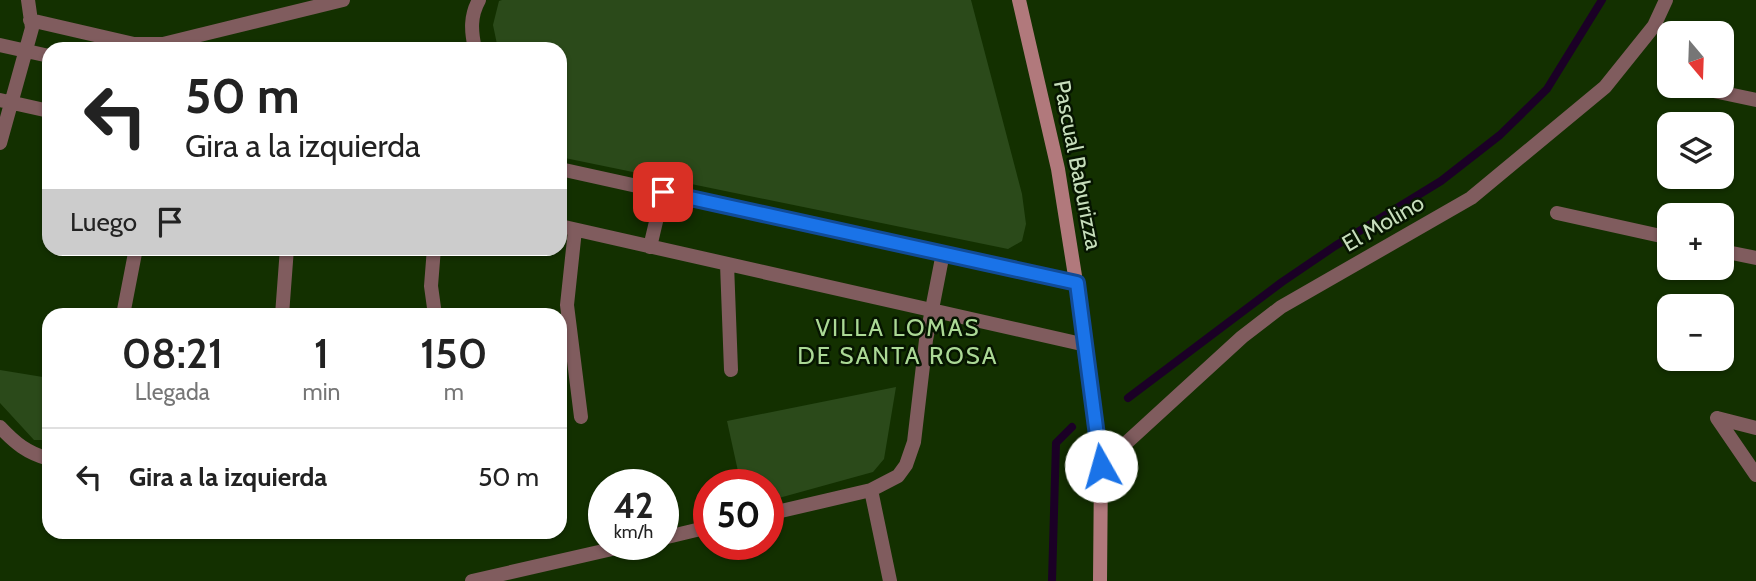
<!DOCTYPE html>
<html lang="es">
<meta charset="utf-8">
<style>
:root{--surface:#fff;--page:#f6f6f6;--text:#222;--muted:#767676;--line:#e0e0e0}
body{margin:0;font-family:Cabin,sans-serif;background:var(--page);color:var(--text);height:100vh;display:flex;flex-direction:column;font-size:26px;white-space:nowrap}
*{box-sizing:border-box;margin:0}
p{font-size:23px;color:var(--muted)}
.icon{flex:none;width:38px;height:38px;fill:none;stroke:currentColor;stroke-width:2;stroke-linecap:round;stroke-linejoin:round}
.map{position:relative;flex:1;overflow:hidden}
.sheet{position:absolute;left:42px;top:308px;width:525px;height:231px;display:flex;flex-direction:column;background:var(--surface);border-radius:21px;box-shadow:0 2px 5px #0004}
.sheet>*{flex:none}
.top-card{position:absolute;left:42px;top:42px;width:525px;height:214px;border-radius:21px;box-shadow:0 2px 5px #0004;background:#fff;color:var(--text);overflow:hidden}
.needle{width:46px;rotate:161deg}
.fabs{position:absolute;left:1657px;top:21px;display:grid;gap:14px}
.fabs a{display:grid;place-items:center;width:77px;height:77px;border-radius:14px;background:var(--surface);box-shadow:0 2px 5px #0004;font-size:35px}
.speed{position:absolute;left:588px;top:469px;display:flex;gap:14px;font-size:35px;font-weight:700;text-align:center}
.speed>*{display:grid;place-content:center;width:91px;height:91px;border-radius:50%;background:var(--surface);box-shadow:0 2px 5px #0004;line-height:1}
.speed small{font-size:18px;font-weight:400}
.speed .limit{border:10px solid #d22;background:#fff;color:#111}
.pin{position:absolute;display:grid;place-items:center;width:60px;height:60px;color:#fff;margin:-30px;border-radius:14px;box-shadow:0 4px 10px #0006}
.me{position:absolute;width:77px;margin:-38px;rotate:353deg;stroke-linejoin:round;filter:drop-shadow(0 0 5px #0008)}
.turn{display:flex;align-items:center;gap:24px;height:147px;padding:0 28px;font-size:32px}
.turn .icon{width:91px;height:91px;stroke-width:2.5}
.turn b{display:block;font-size:49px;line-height:60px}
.then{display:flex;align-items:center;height:66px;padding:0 28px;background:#0003;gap:14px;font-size:26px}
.eta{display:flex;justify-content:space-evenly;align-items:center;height:119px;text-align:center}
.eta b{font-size:42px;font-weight:600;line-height:49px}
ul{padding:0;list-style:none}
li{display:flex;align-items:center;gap:21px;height:98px;padding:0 28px;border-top:2px solid var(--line)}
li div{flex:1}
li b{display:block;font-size:26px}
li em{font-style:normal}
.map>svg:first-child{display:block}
.green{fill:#2b4a1a}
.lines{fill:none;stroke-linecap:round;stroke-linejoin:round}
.stream{stroke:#1b0026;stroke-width:8}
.minor{stroke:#805c5e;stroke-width:14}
.tertiary{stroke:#805c5e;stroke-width:14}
.secondary{stroke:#b1797c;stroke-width:14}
.route-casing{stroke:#114b97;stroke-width:18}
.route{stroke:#1a73e8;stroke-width:12}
.labels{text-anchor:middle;stroke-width:5;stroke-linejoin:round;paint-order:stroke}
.street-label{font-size:23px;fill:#c6ddbb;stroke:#061500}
.neighbourhood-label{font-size:24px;letter-spacing:2px;fill:#abd995;stroke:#061500}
</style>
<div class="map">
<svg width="1756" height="581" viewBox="0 0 1756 581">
<rect width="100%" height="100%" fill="#133000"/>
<!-- green -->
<path class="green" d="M502 0H971L1022 194 1026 224 1022 241 1008 249 560 157V49H498L493 25 499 1Z
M0 370 49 378V440H34L0 403Z
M896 387 884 459 873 472 768 501V485H741L727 421Z"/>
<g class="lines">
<!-- stream -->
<path class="stream" d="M1128 398 1282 282 1335 246 1441 181 1500 135 1547 89 1602 0
M1052 581 1056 443 1072 427"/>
<!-- minor -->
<path class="minor" d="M30 20 134 44H163L343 0
M0 45 49 56
M475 49C471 31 470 16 479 0
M1690 86 1756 100
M0 100 49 111
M0 143 32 28 28 0
M560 169 1077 283
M1557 213 1670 238
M560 226 1086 345
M575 230 567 305 581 417
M650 247 663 192
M434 248 431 286 435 315
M1722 251 1756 258
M727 264 731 370
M123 315 136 248
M282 315 287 248
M1717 418 1756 475
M1717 418 1756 428
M0 427C15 443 27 453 49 459
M871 490 890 581
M768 514 871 490 898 476 906 465 914 442 926 340 943 253
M663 538 709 527
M472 581 634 544"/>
<!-- tertiary -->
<path class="tertiary" d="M1101 466 1242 337 1281 307 1471 198 1605 87 1654 26 1666 0"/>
<!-- secondary -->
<path class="secondary" d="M1019 0 1058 169 1086 345 1101 466 1100 581"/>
</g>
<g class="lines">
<defs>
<path id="route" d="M663 192 1077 283 1101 466"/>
</defs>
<!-- route casing -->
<use href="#route" class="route-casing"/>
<!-- route -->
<use href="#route" class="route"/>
</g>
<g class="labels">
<!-- street labels -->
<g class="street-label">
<text transform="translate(1078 165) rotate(79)" y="8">Pascual Baburizza</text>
<text transform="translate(1383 223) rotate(-30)" y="8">El Molino</text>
</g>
<!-- neighbourhood labels -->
<g class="neighbourhood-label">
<text x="898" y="336">VILLA LOMAS<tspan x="898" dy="28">DE SANTA ROSA</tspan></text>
</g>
</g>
</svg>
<div class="fabs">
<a><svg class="needle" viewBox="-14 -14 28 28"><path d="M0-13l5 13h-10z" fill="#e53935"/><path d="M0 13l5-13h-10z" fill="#767676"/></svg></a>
<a><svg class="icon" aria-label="layers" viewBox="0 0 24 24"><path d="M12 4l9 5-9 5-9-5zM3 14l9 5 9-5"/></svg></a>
<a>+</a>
<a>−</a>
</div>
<div class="speed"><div>42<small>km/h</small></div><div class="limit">50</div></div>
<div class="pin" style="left:663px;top:192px;background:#d93025"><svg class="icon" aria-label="arrive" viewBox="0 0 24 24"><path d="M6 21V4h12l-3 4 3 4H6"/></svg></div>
<svg class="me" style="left:1101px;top:466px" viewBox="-20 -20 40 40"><circle r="19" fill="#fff"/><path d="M0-13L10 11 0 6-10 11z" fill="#1a73e8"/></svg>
<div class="top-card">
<div class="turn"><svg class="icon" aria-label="left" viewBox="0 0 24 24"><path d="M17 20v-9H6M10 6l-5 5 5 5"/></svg><div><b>50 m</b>Gira a la izquierda</div></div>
<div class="then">Luego<svg class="icon" aria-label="arrive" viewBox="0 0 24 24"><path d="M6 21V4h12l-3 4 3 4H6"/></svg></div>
</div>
<section class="sheet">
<div class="eta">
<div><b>08:21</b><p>Llegada</p></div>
<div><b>1</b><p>min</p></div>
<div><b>150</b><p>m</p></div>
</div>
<ul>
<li><svg class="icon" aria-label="left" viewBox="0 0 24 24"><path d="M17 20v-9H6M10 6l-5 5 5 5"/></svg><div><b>Gira a la izquierda</b></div><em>50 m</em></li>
</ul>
</section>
</div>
